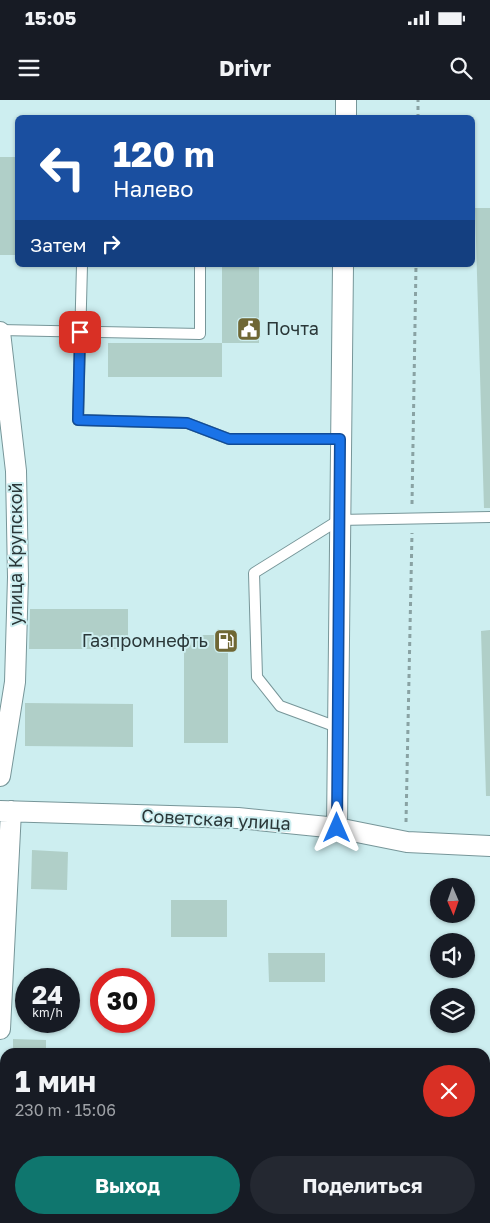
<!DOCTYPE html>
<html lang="ru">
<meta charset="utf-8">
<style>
:root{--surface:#171b24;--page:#242831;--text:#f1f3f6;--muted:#9ea1a6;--accent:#0f766e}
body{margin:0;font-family:"Golos Text",sans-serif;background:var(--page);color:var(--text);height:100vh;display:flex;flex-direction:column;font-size:19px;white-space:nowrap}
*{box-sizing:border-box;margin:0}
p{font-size:16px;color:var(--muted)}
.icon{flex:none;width:28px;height:28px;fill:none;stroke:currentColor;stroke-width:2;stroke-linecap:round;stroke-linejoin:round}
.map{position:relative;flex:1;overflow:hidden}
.drawer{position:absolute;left:0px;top:948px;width:490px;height:176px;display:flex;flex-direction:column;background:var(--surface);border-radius:15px 15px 0 0;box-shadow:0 1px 4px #0004}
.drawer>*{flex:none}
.guide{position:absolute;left:15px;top:15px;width:460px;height:152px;border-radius:8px;box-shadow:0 1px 4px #0004;background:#1a4fa0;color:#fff;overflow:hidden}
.needle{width:32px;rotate:178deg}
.controls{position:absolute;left:430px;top:778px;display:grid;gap:10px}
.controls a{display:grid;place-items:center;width:45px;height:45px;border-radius:50%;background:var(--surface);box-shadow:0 1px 4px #0004;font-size:25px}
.speed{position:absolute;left:15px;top:868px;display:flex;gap:10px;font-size:25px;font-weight:700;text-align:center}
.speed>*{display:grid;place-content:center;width:65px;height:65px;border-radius:50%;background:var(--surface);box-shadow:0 1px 4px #0004;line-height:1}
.speed small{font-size:12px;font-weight:400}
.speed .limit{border:8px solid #d22;background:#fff;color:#111}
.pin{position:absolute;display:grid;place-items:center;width:42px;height:42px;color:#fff;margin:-21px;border-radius:10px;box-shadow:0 2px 8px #0006}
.me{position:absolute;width:55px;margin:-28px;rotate:0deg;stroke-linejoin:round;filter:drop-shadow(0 0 4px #0008)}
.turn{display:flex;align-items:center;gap:18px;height:105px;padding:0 15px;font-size:22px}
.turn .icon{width:65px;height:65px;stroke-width:2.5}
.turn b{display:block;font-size:35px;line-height:42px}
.then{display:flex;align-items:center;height:48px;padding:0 15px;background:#0003;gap:10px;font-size:19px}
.round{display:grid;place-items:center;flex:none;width:52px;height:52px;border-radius:26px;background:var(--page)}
.headline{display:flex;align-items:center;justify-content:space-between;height:85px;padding:0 15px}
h1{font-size:30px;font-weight:700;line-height:38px}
.primary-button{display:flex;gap:10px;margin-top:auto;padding:10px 15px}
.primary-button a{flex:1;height:58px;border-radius:30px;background:var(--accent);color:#fff;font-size:20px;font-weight:700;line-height:58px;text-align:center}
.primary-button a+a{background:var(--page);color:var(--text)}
.status{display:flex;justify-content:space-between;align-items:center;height:35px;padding:0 25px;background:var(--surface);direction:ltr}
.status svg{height:14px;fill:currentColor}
header{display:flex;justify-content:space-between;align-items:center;height:65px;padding:0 15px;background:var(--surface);font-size:22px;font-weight:700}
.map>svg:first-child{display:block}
.building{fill:#b0cfc8}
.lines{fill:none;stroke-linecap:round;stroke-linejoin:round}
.service-casing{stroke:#779699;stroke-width:12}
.minor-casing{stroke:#779699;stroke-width:22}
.path{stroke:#89a2a3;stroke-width:3;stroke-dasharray:4 4;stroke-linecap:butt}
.service{stroke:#fff;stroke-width:10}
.minor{stroke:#fff;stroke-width:20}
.route-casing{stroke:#114b97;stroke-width:12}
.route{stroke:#1a73e8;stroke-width:9}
.labels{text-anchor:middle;stroke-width:4;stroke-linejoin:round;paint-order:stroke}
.poi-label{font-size:18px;fill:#2a3738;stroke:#cdeef0;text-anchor:start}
.street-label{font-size:18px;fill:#2a3738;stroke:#cdeef0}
</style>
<div class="status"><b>15:05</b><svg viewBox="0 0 49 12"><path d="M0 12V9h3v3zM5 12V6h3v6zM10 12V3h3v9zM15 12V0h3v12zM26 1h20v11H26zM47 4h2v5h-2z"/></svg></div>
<header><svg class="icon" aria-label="menu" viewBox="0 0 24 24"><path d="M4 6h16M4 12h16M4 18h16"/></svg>Drivr<svg class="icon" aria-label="search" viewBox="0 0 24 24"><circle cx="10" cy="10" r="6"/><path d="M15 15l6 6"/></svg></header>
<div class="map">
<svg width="490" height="1123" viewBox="0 0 490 1123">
<rect width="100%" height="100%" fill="#cdeef0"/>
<!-- building -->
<path class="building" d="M0 57H18V155H0Z
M475 108H490V408H484Z
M222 165H259V243H222Z
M108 243H222V277H108Z
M30 509H128V549H29Z
M490 530V696H486L481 531Z
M184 535H228V643H184Z
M25 603 133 604V647L25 646Z
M32 750 68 752 67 790 31 789Z
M171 800H227V837H171Z
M268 853H325V882H269Z
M23 884H26V917H23Z
M13 939 46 940V952H13Z"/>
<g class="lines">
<defs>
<path id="service" d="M82 165 78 320 187 323 229 339H340
M0 230 200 234V165
M337 627 280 606 257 577 254 473 339 420 490 417"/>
<path id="minor" d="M346 18V0
M0 232 16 371 18 477 15 582 0 676
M0 711 238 718 337 728 407 742 490 746
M337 728 343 165
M0 929 11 711
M0 1100H5
M485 1102H490"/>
</defs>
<!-- service casing -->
<use href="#service" class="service-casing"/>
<!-- minor casing -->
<use href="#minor" class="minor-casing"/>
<!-- path -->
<path class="path" d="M418 18V0
M412 404 416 165
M406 722 412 433"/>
<!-- service -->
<use href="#service" class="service"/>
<!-- minor -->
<use href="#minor" class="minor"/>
</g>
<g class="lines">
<defs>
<path id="route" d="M80 232 78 320 187 323 229 339H340L337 728"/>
</defs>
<!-- route casing -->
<use href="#route" class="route-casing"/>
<!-- route -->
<use href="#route" class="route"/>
</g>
<!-- icons -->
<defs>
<symbol id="civic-square" viewBox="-11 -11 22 22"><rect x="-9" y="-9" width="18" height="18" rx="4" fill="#6f6734" stroke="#cdeef0"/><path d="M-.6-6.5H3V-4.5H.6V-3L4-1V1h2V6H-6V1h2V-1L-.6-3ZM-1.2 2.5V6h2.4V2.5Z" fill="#fff"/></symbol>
<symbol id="fuel-square" viewBox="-11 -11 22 22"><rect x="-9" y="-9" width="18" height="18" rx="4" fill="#6f6734" stroke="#cdeef0"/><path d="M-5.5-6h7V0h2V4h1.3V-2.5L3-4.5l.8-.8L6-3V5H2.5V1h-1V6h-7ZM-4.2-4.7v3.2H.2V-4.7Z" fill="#fff"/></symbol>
</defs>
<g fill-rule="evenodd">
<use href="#civic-square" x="235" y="215" width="28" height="28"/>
<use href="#fuel-square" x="212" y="527" width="28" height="28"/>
</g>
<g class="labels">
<!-- poi labels -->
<g class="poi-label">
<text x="266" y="235">Почта</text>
<text x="208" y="547" text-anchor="end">Газпромнефть</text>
</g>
<!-- street labels -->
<g class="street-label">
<text transform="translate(16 454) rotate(-90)" y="6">улица Крупской</text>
<text transform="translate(216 720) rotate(3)" y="6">Советская улица</text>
</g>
</g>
</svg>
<div class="controls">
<a><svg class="needle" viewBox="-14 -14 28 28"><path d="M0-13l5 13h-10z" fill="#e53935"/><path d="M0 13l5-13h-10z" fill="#9ea1a6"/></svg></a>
<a><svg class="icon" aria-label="sound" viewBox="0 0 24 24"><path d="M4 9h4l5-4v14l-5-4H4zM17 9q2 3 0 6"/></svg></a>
<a><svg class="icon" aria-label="layers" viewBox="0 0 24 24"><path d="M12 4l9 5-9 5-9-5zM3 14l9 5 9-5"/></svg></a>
</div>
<div class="speed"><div>24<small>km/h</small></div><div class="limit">30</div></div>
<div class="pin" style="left:80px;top:232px;background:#d93025"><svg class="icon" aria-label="arrive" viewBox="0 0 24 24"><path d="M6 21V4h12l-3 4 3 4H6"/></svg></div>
<svg class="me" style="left:337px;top:728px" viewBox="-20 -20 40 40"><path d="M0-17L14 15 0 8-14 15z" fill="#1a73e8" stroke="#fff" stroke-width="4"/></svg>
<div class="guide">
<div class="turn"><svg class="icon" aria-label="left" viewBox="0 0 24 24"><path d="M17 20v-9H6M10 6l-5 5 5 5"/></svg><div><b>120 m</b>Налево</div></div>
<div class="then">Затем<svg class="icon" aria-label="right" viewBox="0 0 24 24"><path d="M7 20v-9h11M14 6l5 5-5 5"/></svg></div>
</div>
<section class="drawer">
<div class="headline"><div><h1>1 мин</h1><p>230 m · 15:06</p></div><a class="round" style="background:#d93025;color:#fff"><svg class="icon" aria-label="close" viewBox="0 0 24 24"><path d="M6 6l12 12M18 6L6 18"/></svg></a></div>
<div class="primary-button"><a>Выход</a><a>Поделиться</a></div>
</section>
</div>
